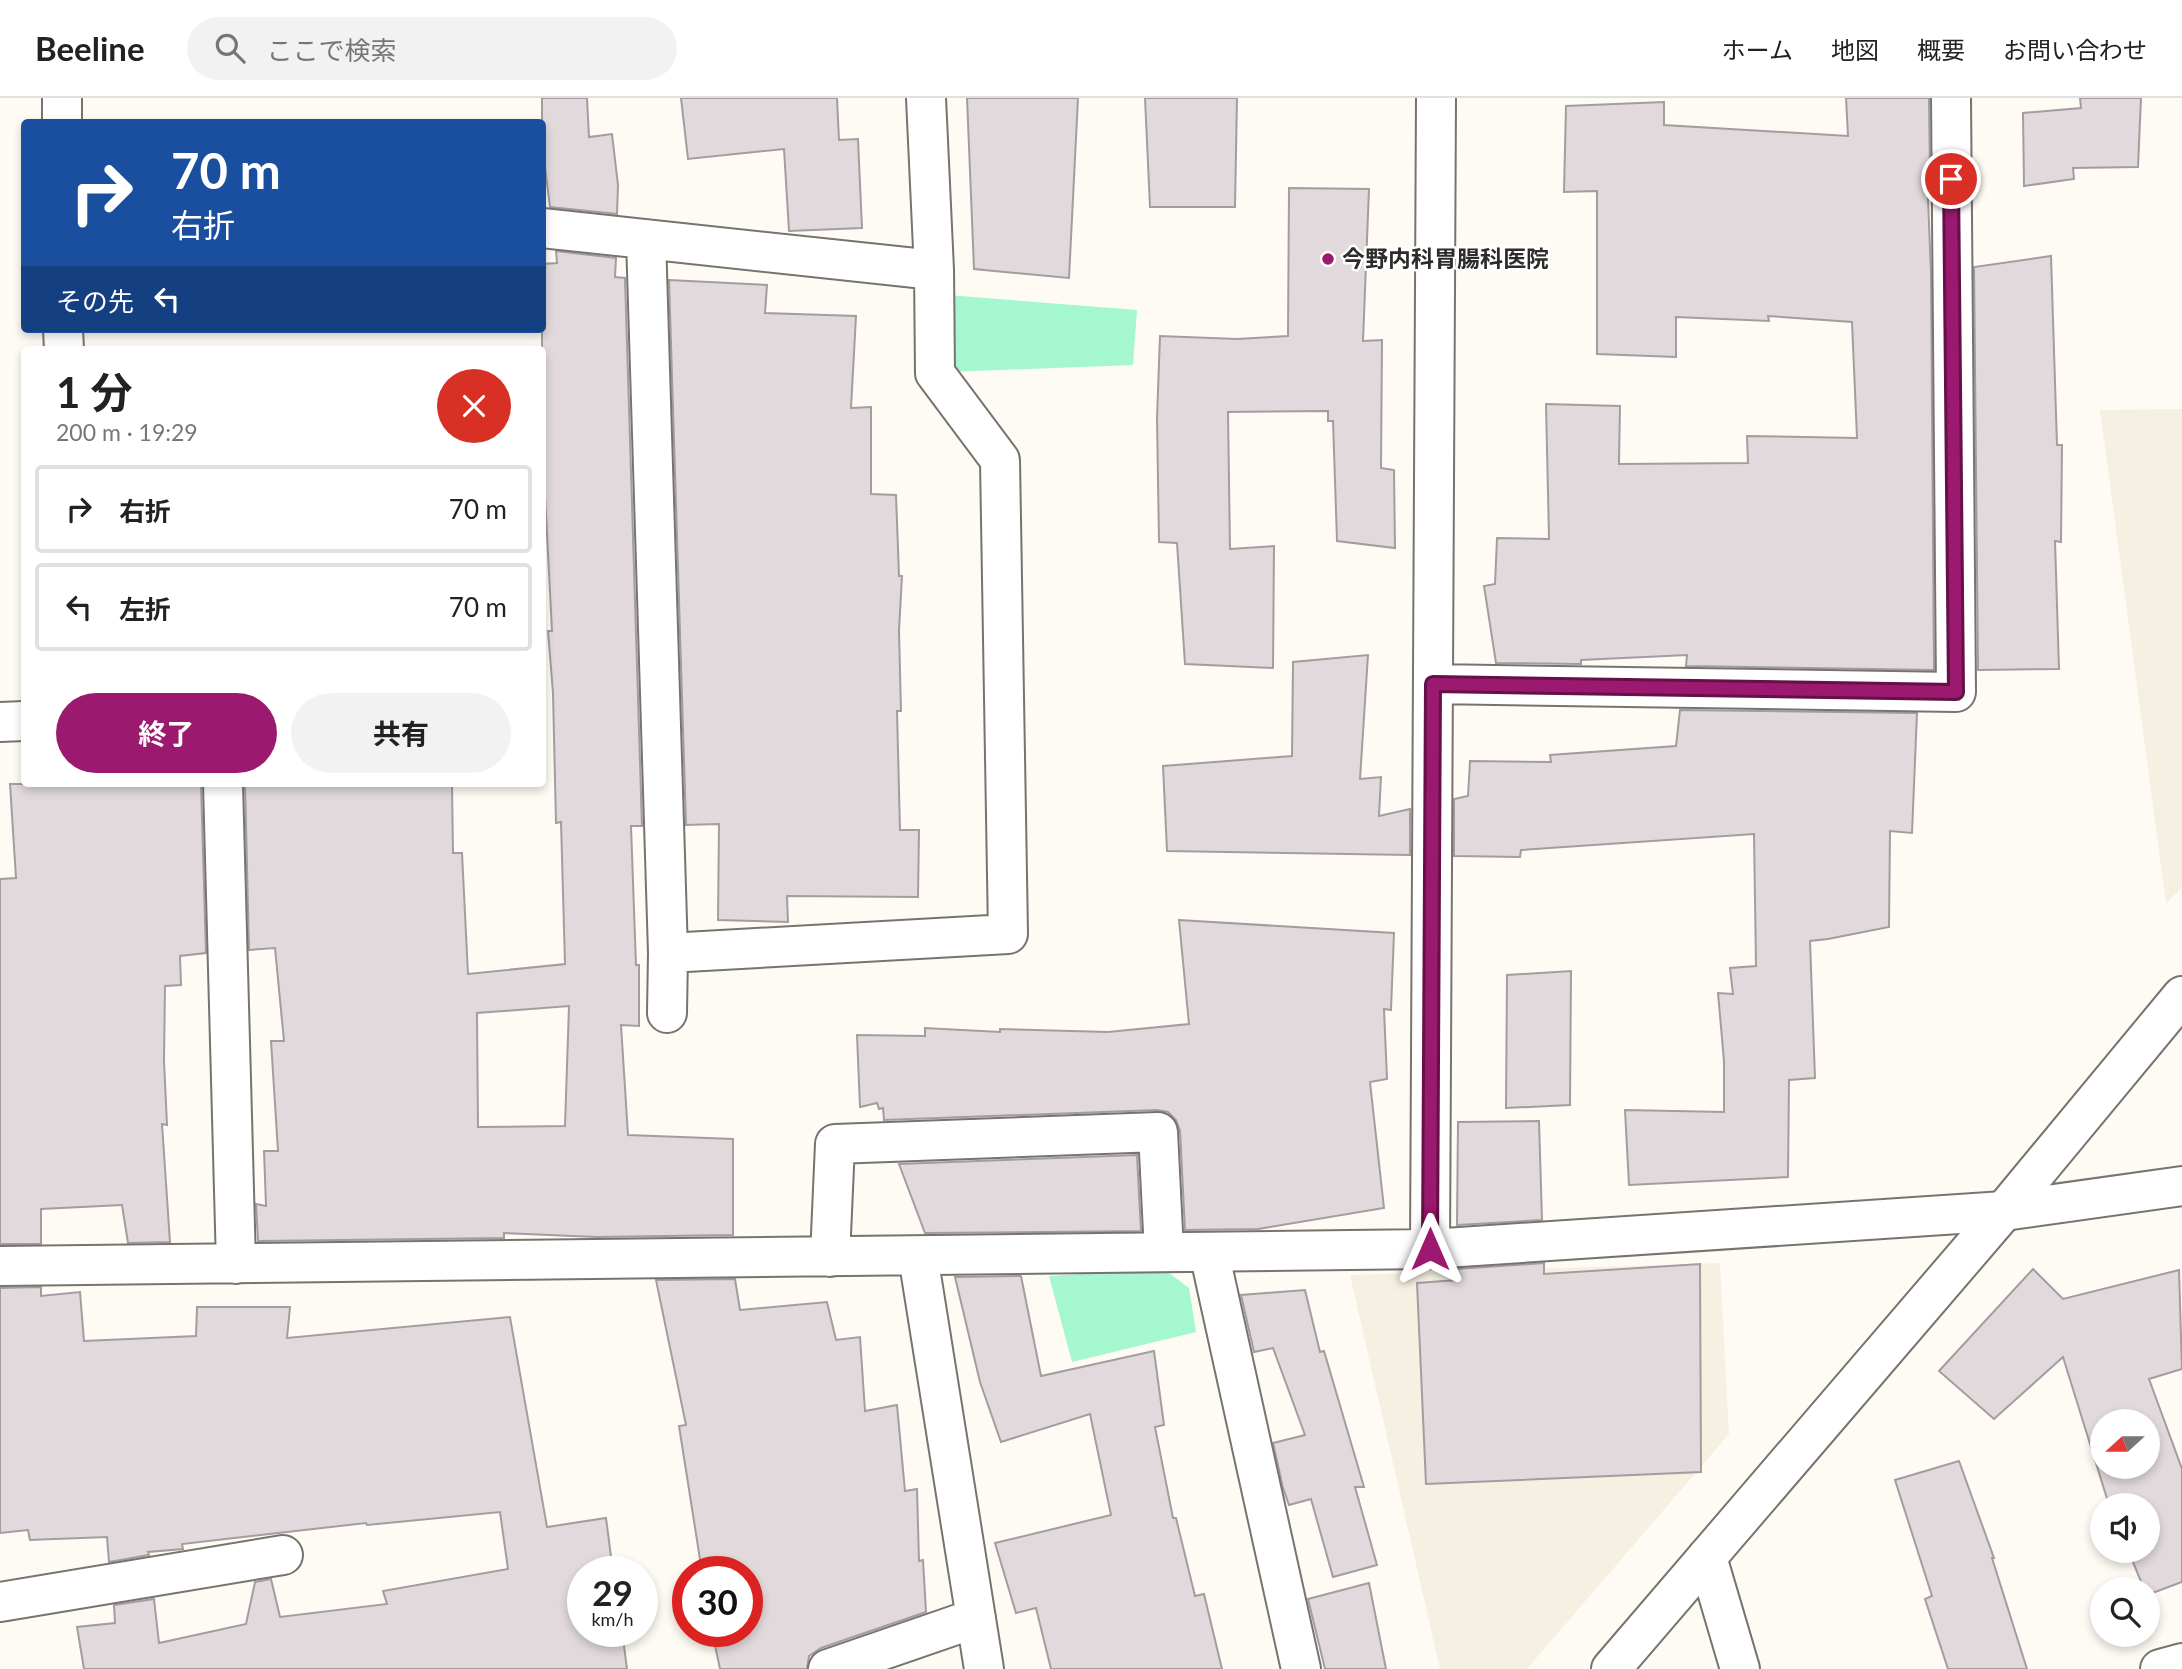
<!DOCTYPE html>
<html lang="ja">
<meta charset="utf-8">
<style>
:root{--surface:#fff;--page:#f2f2f2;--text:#222;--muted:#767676;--line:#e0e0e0;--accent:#9b196e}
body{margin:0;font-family:Lato,"Noto Sans JP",sans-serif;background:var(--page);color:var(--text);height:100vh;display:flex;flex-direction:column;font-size:26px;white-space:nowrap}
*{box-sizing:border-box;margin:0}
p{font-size:23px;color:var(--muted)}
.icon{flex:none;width:38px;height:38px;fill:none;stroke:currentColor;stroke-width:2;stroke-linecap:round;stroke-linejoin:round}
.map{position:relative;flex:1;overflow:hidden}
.panel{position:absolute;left:21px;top:248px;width:525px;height:441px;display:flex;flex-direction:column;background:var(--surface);border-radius:7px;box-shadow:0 4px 10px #0003}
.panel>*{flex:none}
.hud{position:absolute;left:21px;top:21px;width:525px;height:214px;border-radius:7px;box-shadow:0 4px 10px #0003;background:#1a4fa0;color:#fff;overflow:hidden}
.needle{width:46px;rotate:249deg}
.fabs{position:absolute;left:2090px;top:1311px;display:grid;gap:14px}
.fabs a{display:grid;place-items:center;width:70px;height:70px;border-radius:50%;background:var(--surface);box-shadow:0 4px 10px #0003;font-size:35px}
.speed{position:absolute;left:567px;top:1458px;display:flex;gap:14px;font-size:35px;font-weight:700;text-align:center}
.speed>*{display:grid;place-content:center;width:91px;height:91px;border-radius:50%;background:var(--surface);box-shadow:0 4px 10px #0003;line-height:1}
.speed small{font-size:18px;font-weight:400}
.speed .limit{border:10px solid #d22;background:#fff;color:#111}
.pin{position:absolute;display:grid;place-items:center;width:60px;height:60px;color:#fff;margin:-30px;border:4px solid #fff;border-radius:50%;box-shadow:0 2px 7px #0007}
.me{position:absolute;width:77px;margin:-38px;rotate:0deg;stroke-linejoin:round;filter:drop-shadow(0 0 5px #0008)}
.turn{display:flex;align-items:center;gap:24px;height:147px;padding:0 35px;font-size:32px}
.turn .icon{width:91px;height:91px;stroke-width:2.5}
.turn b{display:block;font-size:49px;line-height:60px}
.then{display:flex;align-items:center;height:66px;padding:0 35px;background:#0003;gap:14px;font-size:26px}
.round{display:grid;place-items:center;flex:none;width:74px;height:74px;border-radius:37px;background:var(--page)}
.head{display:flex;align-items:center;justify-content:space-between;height:119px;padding:0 35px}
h1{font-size:42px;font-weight:700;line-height:52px}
.action{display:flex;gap:14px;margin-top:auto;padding:14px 35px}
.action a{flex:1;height:80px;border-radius:42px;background:var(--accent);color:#fff;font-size:28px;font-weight:700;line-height:80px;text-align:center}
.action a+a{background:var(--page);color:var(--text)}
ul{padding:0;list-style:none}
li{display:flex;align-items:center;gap:21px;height:88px;margin:0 14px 10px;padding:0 21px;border:4px solid var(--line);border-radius:7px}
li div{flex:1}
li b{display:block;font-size:26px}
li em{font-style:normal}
header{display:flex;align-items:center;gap:42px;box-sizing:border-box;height:98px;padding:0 35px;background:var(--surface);border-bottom:2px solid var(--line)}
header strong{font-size:33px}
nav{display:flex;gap:38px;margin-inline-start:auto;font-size:24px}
.search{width:490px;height:63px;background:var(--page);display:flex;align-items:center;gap:18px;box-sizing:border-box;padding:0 24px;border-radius:38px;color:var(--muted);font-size:26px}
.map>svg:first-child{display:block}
.built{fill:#f5f0e2}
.park{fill:#a5f7d0}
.building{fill:#e1d9db;stroke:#a49c9f;stroke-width:2;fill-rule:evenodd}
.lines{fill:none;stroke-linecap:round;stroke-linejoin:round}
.minor-casing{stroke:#77746e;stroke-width:42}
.tertiary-casing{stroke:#77746e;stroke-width:42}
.minor{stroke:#fff;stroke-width:38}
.tertiary{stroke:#fff;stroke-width:38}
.route-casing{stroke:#651048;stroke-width:18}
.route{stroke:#9b196e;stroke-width:12}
.poi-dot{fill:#9b196e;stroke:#fff;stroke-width:2.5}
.labels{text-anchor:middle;stroke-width:5;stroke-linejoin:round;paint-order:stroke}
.poi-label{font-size:23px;font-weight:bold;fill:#2d2c2a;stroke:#fff;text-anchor:start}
</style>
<header>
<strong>Beeline</strong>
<div class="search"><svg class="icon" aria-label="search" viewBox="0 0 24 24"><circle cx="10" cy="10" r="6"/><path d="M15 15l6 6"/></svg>ここで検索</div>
<nav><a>ホーム</a><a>地図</a><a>概要</a><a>お問い合わせ</a></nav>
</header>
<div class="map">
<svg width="2182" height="1571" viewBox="0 0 2182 1571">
<rect width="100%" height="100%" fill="#fefbf4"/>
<!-- built -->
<path class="built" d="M2182 311V789L2166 806 2100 312Z
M1720 1165 1729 1336 1527 1571H1440L1350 1177Z"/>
<!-- park -->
<path class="park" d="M947 197 1137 212 1133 267 948 274Z
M1164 1171 1189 1190 1196 1234 1072 1264 1049 1178Z"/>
<!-- building -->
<path class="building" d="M542 0H587L589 39 612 36 618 87 617 116 550 109 542 45Z
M681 0H837L839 42 858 41 862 130 789 133 784 51 688 61Z
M967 0H1078L1069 180 974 171Z
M1145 0H1237L1235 109H1150Z
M1846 0H1929L1930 75 1927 76 1931 175 1934 572 1686 568 1687 557 1581 562V566L1496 565 1484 488 1495 486 1497 440 1549 441 1546 306 1620 308 1619 366 1748 365 1747 338 1857 340 1852 224 1768 218 1769 223 1676 219V259L1597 256V93L1564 94 1566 8 1664 4V27L1848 38Z
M2080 0H2141L2138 69 2073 70 2074 81 2024 88 2023 15 2081 10Z
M1289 90 1369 91 1363 243 1382 242 1381 370 1394 372 1395 450 1337 443 1333 323H1328V313L1228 314 1230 451 1274 448 1273 570 1185 566 1177 445 1159 444 1157 320 1160 238 1237 241 1288 238Z
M556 153 616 160 615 179 625 180 642 728H631L636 867H639V928L621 927 628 1037 733 1041V1137L596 1139 504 1135V1140L258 1143 256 1106 266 1108 264 1053H278L271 943H284L275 850 249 852 245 686H452L453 755H462L468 876 565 866 561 724 556 725 553 595 548 533H552L542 339V166L557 165ZM569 908 565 1028 478 1029 477 915Z
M2051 158 2057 347H2062L2061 444 2055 443 2059 571 1978 572 1974 169Z
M669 182 767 187 765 215 856 218 851 310 871 309V396L896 397 899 478H902L899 533 901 613H897L900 732H919L918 799 787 798 788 824 718 822 719 726 686 727Z
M1368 557 1360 681 1381 679 1379 718 1410 711V757L1167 753 1163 668 1292 658 1293 564Z
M1680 612 1917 615 1912 735 1890 733 1889 829 1828 841 1810 843 1815 980 1789 982 1788 1079 1629 1087 1625 1012 1724 1014V963L1718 895 1733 896 1730 870 1756 868 1754 736 1521 752 1520 759 1454 758V701L1468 698 1470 663 1551 664 1550 657 1676 648Z
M10 686H201L206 855 180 858 181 887 165 888 164 963 167 1027 162 1026 170 1144 128 1145 122 1107 41 1111V1146H0V781L16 780Z
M1179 822 1394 835 1391 912 1384 911 1387 981 1370 984 1384 1110 1258 1131 1185 1132 1180 1033 1176 1022 1168 1014 1157 1012 884 1022 883 1010 879 1011 877 1005 860 1009 857 937 925 938V930L1000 934V931L1108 934 1189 926Z
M1571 873 1570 1007 1506 1010 1507 877Z
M1539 1023 1542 1122 1457 1127 1458 1024Z
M1137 1057 1141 1133 925 1135 899 1066Z
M1544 1165V1176L1700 1166 1701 1374 1426 1386 1417 1185 1457 1182V1171Z
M2033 1171 2063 1201 2179 1172 2182 1271 2149 1281 2182 1371V1484L2147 1497V1491H2144L2128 1452H2147V1407H2109L2063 1259 1994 1321 1939 1273ZM2102 1323H2147V1368H2102Z
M1021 1178 1041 1278 1154 1253 1164 1327 1155 1329 1173 1420H1176L1195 1498 1204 1496 1222 1571H1051L1036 1510 1016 1515 995 1445 1111 1417 1090 1316 1001 1344 980 1284 955 1179Z
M735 1181 740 1212 827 1204 836 1242 860 1239 865 1313 897 1307 905 1393 917 1391 919 1463 923 1462 926 1514 821 1550 809 1558 807 1571H720L712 1533H747V1474H702L679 1328 686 1327 656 1182Z
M41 1189V1198L80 1194 84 1243 196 1238 197 1209H290L287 1240 510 1219 547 1429 606 1420 613 1474H583V1533H622L627 1571H84L77 1529 115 1525 114 1507 154 1501 159 1545 246 1526 255 1484 271 1481 280 1519 387 1506 383 1493 508 1471 500 1414 367 1427 366 1425 182 1446 183 1451 148 1454 149 1457 109 1464 107 1439 30 1442 28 1432 0 1435V1190Z
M1305 1192 1320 1254 1324 1253 1364 1389H1355L1377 1467 1333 1479 1311 1401 1289 1407 1283 1390 1273 1345 1305 1337 1273 1250 1254 1254 1241 1197Z
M1959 1363 1994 1460H1992L2027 1571H1948L1925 1501 1932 1498 1895 1382Z
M1369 1485 1386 1571H1325L1308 1501Z"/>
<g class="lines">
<defs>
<path id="minor" d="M62 0V24
M542 130 934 172 926 0
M646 141 668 855 667 915
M63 231 64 252
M1433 586 1956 594 1951 0
M0 624 24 623
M223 686 236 1166
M668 855 1008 836 1000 362 935 275 934 172
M1430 1151 1436 0
M1209 1154 1301 1571
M918 1158 984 1571
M830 1159 835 1046 1158 1034 1164 1154
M0 1168 1430 1151 2004 1113 2182 1088
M1707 1459 1740 1571
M0 1504 283 1457
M828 1571 976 1520
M2160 1571 2182 1565"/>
<path id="tertiary" d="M1611 1571 2004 1113 2182 898"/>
</defs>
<!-- minor casing -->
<use href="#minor" class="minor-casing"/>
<!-- tertiary casing -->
<use href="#tertiary" class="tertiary-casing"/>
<!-- minor -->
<use href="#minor" class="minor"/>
<!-- tertiary -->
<use href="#tertiary" class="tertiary"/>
</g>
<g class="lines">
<defs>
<path id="route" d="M1430 1151 1433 586 1956 594 1951 81"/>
</defs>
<!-- route casing -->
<use href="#route" class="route-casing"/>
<!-- route -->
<use href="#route" class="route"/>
</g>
<!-- markers -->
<circle class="poi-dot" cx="1328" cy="161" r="7"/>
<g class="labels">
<!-- poi labels -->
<g class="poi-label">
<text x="1342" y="169">今野内科胃腸科医院</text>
</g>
</g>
</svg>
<div class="fabs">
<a><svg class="needle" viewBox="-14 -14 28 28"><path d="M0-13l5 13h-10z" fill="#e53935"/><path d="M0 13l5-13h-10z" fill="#767676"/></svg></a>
<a><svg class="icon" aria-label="sound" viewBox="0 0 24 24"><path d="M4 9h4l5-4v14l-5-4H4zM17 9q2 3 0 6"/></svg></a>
<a><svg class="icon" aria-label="search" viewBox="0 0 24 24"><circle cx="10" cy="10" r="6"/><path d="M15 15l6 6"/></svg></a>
</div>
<div class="speed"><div>29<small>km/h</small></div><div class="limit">30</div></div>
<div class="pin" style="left:1951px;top:81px;background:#d93025"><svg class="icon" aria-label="arrive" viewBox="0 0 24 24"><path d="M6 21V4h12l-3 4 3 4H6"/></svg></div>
<svg class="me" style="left:1430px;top:1151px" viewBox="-20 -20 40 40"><path d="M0-17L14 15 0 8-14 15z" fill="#9b196e" stroke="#fff" stroke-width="4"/></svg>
<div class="hud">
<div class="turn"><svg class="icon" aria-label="right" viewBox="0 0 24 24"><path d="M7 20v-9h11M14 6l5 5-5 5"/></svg><div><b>70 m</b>右折</div></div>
<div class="then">その先<svg class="icon" aria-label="left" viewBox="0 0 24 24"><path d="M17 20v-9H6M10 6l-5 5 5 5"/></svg></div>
</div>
<section class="panel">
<div class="head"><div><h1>1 分</h1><p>200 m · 19:29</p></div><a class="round" style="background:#d93025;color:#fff"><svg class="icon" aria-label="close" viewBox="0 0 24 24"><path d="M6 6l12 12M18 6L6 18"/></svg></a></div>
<ul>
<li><svg class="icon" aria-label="right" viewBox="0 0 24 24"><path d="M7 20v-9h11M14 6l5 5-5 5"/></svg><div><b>右折</b></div><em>70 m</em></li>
<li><svg class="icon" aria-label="left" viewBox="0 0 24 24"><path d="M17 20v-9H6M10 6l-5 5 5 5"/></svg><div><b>左折</b></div><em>70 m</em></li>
</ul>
<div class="action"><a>終了</a><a>共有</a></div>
</section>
</div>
